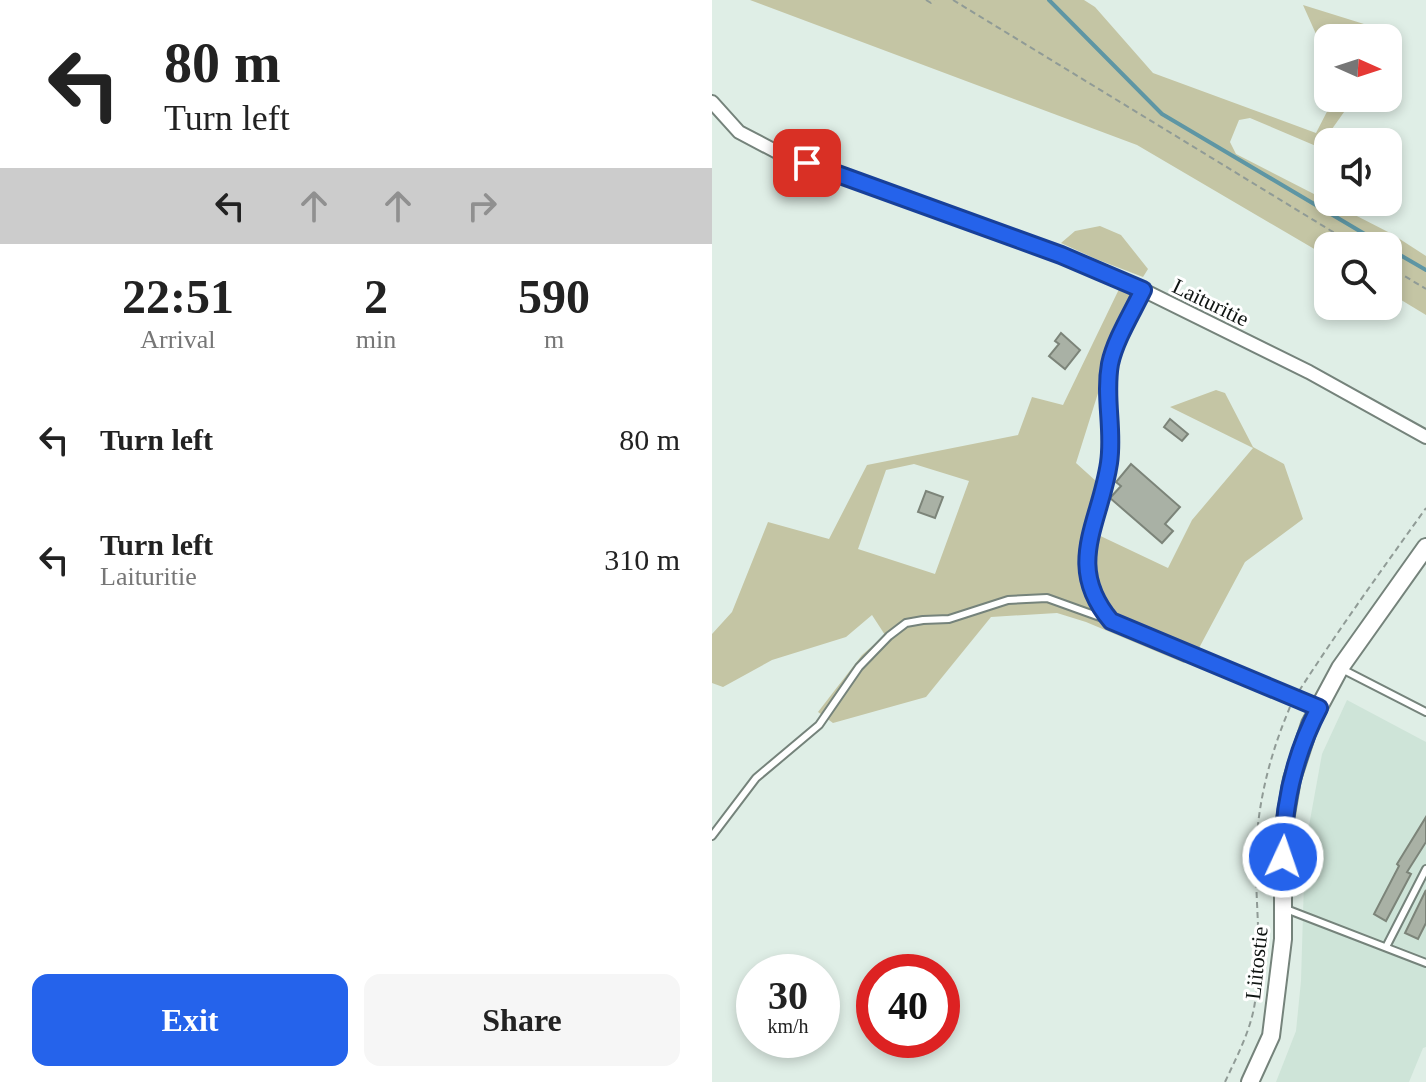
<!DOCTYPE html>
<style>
:root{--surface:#fff;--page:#f6f6f6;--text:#222;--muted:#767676;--accent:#2563eb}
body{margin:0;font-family:"Times New Roman",serif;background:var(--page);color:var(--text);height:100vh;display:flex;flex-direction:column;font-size:30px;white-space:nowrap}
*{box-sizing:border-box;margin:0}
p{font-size:26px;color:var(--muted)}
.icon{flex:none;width:44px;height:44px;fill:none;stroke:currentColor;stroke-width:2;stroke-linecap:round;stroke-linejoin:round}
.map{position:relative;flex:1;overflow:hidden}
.details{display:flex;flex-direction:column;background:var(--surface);width:712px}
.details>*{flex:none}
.guide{background:#fff;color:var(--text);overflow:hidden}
.needle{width:52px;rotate:93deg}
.tools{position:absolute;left:602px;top:24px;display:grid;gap:16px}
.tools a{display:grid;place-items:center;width:88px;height:88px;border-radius:16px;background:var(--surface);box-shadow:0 4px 12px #0003;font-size:40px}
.speed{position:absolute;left:24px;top:954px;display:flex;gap:16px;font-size:40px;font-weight:700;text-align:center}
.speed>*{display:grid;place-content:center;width:104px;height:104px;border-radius:50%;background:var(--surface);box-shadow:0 4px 12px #0003;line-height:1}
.speed small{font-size:20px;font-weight:400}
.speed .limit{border:12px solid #d22;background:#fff;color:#111}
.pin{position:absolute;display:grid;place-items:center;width:68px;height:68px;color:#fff;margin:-34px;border-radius:16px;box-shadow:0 4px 12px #0006}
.me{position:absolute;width:88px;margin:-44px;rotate:3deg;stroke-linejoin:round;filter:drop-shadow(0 0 6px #0008)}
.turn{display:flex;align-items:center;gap:28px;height:168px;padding:0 32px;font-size:36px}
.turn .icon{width:104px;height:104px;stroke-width:2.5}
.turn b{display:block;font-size:56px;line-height:68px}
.lanes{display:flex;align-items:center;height:76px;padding:0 32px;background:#0003;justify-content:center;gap:40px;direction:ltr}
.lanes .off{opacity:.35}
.eta{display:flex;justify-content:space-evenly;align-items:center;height:136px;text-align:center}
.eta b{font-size:48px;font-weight:700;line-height:56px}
.primary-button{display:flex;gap:16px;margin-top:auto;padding:16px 32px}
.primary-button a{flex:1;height:92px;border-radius:16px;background:var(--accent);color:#fff;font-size:32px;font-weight:700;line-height:92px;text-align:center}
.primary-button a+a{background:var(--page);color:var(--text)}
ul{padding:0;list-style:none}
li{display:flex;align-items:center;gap:24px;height:120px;padding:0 32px}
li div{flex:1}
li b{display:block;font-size:30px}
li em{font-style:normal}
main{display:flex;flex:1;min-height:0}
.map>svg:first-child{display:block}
.built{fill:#cee4d8}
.green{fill:#c4c5a4;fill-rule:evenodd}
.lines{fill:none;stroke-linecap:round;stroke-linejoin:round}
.stream{stroke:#5e96a4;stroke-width:4}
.building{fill:#a9b1a5;stroke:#7c8479;stroke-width:2}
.service-casing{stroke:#75837b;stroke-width:10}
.minor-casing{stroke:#75837b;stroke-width:16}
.tertiary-casing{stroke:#75837b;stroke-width:20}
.path{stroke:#909b96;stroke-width:2;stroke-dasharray:6 4;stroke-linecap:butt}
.service{stroke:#fff;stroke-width:6}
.minor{stroke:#fff;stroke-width:12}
.tertiary{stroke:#fff;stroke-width:16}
.route-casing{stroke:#184099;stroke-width:20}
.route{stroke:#2563eb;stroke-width:14}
.labels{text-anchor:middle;stroke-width:6;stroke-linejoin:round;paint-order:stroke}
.street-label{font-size:22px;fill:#0f1412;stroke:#fff}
</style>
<main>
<section class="details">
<div class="guide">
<div class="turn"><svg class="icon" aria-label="left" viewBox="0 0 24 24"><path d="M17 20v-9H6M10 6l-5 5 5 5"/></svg><div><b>80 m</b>Turn left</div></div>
<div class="lanes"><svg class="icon" aria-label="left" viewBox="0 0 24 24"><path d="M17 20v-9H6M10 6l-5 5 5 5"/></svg><svg class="icon off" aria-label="ahead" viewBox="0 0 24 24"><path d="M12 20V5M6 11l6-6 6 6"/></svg><svg class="icon off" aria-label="ahead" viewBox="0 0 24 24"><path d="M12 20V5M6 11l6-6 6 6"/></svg><svg class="icon off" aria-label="right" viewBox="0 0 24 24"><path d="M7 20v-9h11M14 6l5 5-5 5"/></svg></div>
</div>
<div class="eta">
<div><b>22:51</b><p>Arrival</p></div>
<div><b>2</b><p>min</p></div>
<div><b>590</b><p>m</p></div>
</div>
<ul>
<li><svg class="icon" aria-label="left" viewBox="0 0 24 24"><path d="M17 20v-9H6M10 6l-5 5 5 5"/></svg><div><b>Turn left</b></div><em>80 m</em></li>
<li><svg class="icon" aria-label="left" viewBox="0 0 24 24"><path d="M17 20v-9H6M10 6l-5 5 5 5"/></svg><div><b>Turn left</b><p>Laituritie</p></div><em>310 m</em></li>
</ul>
<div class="primary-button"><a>Exit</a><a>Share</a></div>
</section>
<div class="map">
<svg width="714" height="1082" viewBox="0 0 714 1082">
<rect width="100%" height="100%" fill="#dfeee6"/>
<!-- built -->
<path class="built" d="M635 700 714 742V1047L711 1048 697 1082H564L584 1031 589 981 593 848 610 754Z"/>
<!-- green -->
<path class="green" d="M38 0H372L383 7 441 73 604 133 622 98H642L610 143 604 146 538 118 527 120 518 142 524 154 680 234 714 256V315L676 292V246H616V257L425 145Z
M591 5 668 29 673 38H616V43L604 34Z
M388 226 409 235 436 269 431 277 384 259 349 243 363 231Z
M409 285 421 291 392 357 387 390 364 463 385 482 380 532 456 568 480 520 541 448 458 407 504 390 513 393 541 447 572 464 591 519 533 562 487 648 472 663 374 622 345 613 279 617 214 697 121 723 106 712 150 655 173 635 160 615 134 637 60 660 11 687 0 683V634L20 612 56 522 117 539 155 465 306 435 320 397 351 405ZM202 464 257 481 223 574 146 549 174 470Z"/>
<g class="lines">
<!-- stream -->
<path class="stream" d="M337 0 450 114 673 246
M676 248 714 270"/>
</g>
<!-- building -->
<path class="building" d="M349 333 368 350 353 369 337 356 347 344 343 341Z
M458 419 476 434 470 441 452 427Z
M419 464 468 507 453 524 461 531 450 543 398 498 409 486 404 482Z
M214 491 231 497 223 518 206 512Z
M714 817V842L695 872 699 874 674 921 662 914 687 866 685 864Z
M714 890V923L706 939 693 933Z"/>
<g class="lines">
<defs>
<path id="service" d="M398 619C368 584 374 556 385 515 391 492 397 468 399 443 401 417 393 390 398 364 403 340 420 313 431 290
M628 668 714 712
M0 836 44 778 107 725 147 667 177 636 194 623 211 620 237 619 296 600 335 598 399 621 604 707
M574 909 714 963
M674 947 714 869"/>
<path id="minor" d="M0 102 27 132 67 153 349 255 431 290 597 372 714 437"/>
<path id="tertiary" d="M538 1082 559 1036 571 939V832L580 779 598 724 628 668 714 547"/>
</defs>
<!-- service casing -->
<use href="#service" class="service-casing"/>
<!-- minor casing -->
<use href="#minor" class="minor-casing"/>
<!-- tertiary casing -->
<use href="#tertiary" class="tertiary-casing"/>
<!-- path -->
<path class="path" d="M214 0 219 3 222 0
M241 0 644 246
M676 266 714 289
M587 691C627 629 671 568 714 508
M513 1082C525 1056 539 1030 543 1002 551 954 543 904 544 855 545 804 558 754 578 707"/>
<!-- service -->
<use href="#service" class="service"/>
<!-- minor -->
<use href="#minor" class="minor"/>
<!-- tertiary -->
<use href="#tertiary" class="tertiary"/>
</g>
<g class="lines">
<defs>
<path id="route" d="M95 163 349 255 431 290C420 313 403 340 398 364 392 397 402 430 397 463 388 524 352 565 399 621L607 708C583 754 571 806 571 857"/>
</defs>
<!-- route casing -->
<use href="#route" class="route-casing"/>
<!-- route -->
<use href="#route" class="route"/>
</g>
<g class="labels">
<!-- street labels -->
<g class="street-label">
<text transform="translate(499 302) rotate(26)" y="8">Laituritie</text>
<text transform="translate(544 963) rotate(-84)" y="8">Liitostie</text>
</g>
</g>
</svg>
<div class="tools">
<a><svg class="needle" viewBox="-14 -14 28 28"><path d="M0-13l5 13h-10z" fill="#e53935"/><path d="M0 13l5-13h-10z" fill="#767676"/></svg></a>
<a><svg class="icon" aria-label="sound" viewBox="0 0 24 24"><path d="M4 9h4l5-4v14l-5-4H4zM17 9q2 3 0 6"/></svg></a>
<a><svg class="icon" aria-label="search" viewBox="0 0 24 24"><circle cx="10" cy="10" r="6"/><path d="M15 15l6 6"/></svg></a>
</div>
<div class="speed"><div>30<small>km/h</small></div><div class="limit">40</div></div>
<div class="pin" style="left:95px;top:163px;background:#d93025"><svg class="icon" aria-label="arrive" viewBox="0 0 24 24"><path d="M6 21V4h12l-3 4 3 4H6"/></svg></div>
<svg class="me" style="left:571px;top:857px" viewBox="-20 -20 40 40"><circle r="17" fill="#2563eb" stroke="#fff" stroke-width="3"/><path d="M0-11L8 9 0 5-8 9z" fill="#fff"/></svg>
</div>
</main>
